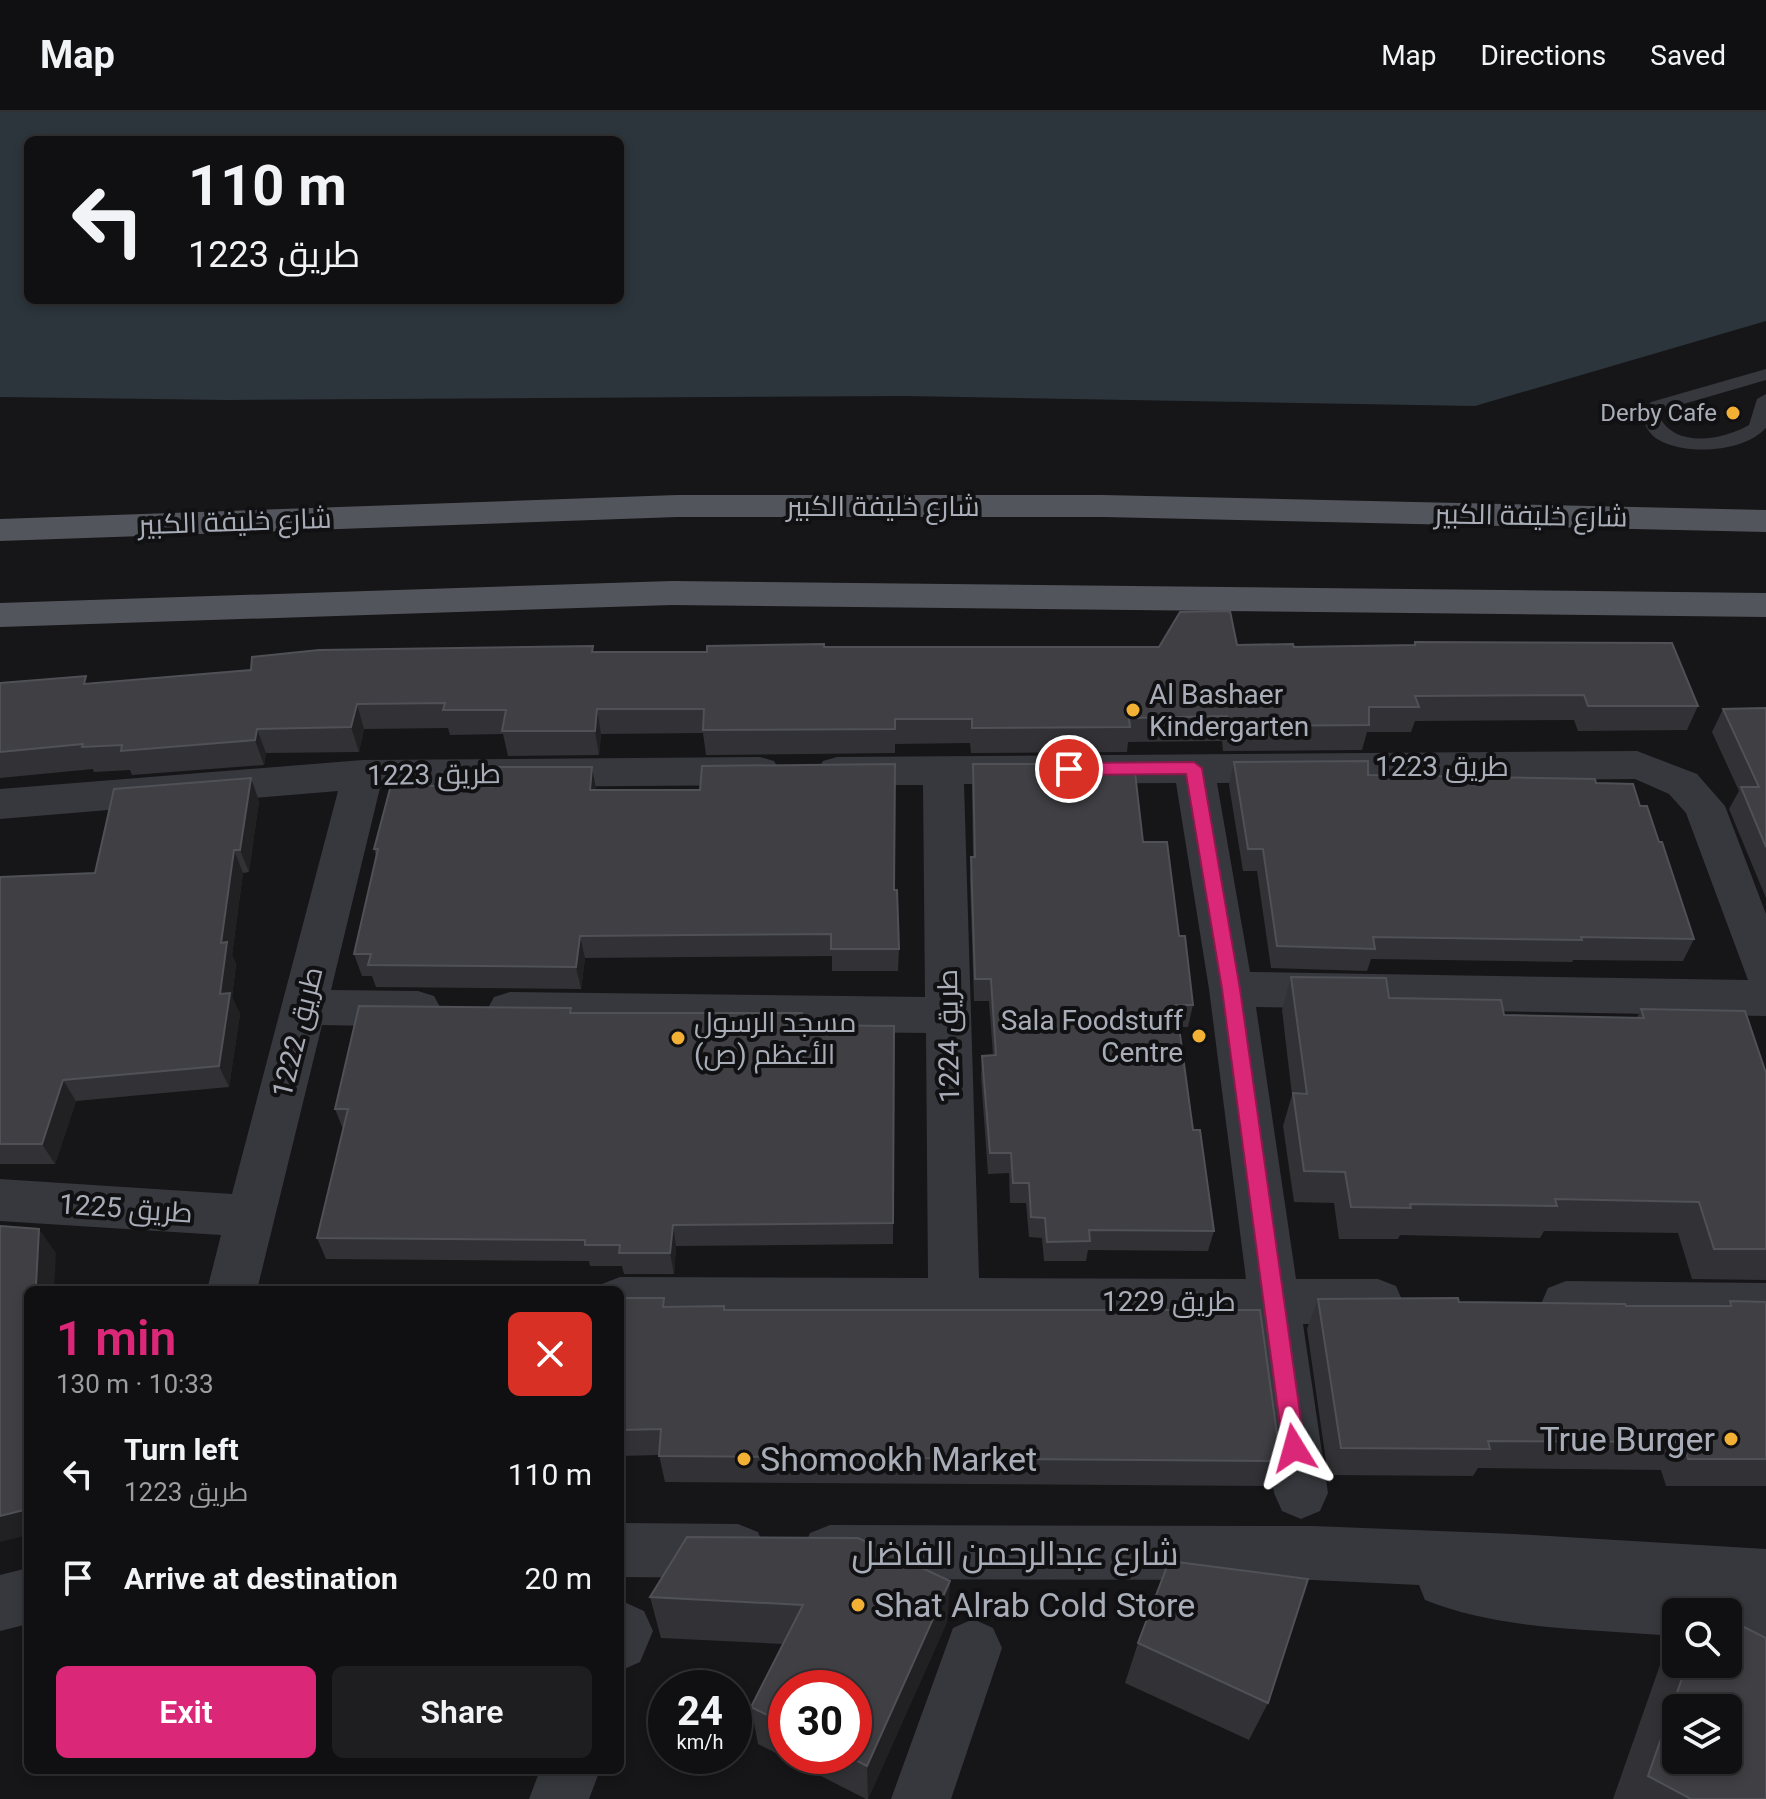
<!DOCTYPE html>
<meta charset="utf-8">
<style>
:root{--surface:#101012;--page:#1e1e20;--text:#f1f3f6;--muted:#9c9d9f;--line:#303032;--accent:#db2777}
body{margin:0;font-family:Roboto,Cairo,sans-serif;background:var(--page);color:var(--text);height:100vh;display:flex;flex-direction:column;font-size:30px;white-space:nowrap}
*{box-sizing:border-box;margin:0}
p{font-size:26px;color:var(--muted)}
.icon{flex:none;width:44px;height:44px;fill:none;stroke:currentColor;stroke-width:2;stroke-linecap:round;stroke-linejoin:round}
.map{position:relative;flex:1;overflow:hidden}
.side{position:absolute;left:24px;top:1174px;width:600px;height:488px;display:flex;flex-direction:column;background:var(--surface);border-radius:12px;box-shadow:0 4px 12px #0003,0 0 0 2px var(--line)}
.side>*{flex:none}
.guide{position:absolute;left:24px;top:24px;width:600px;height:168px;border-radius:12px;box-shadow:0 4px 12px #0003,0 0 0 2px var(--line);background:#101012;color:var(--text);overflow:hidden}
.tools{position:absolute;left:1662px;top:1486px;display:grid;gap:16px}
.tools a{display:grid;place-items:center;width:80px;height:80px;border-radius:12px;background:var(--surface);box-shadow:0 4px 12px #0003,0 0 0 2px var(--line);font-size:40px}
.speed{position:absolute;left:648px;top:1558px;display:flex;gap:16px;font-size:40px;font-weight:700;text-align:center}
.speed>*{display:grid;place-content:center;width:104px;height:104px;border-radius:50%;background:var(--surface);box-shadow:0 4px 12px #0003,0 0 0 2px var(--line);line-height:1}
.speed small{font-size:20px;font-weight:400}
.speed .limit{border:12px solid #d22;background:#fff;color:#111}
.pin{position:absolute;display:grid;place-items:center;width:68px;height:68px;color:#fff;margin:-34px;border:4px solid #fff;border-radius:50%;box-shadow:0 2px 8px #0007}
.me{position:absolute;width:88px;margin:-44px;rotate:352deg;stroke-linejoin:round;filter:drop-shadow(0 0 6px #0008)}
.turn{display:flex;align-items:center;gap:28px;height:168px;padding:0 32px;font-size:36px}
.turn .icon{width:104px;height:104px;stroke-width:2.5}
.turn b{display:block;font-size:56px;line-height:68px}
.round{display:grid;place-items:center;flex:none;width:84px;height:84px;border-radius:12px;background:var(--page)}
.head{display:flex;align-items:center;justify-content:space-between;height:136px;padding:0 32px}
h1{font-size:48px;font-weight:600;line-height:60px;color:var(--accent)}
.button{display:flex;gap:16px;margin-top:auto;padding:16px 32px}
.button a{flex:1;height:92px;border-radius:12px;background:var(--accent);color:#fff;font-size:32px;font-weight:600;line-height:92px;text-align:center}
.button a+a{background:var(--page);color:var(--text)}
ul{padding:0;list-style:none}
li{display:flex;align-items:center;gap:24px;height:104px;padding:0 32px}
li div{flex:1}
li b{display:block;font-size:30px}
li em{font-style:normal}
header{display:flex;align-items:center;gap:48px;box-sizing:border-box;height:112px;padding:0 40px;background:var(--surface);border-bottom:2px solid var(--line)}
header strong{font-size:38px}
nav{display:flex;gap:44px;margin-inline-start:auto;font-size:28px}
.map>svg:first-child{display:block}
.water{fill:#2c353c;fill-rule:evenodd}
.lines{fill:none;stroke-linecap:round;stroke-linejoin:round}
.service{fill:#37383d;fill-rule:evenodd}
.minor{fill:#37383d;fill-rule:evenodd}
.tertiary{fill:#37383d;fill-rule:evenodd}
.primary{fill:#53555c;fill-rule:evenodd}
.wall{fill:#323236;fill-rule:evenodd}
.shaded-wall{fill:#212124}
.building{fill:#3f3f44;stroke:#4f5156;stroke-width:2;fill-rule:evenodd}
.route{fill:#db2777;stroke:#8e194d;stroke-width:2}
.poi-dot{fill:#f2b134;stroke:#111113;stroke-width:3}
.labels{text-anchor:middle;stroke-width:8;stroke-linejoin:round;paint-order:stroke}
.far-poi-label{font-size:24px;fill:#a8adb8;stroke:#111113;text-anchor:end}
.street-label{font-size:28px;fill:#a8adb8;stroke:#111113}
.poi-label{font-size:28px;fill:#a8adb8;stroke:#111113;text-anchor:start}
.near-poi-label{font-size:34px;fill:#a8adb8;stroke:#111113;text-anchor:start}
.near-street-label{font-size:34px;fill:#a8adb8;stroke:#111113}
</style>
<header>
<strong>Map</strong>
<nav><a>Map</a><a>Directions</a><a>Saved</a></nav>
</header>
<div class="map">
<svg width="1766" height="1687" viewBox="0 0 1766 1687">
<rect width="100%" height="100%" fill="#161618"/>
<!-- water -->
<path class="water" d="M0 0H1766V209L1475 294 905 284 229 288 0 285ZM28 28H620V188H28Z"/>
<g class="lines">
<!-- service -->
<path class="service" d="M1766 257V268L1663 298 1659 304C1675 337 1723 328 1749 313L1757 287 1766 282V316C1744 340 1687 344 1659 328 1649 323 1646 314 1641 304L1651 290Z"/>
<!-- minor -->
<path class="minor" d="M1637 639 1697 662 1725 694 1766 802V904L1256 895 1296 1167H1378L1396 1174 1403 1190 1396 1206 1378 1213 1303 1212 1328 1381 1320 1399 1301 1407 1282 1399 1274 1381 1252 1212 620 1211V1178H599L602 1172 620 1165 928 1166 926 921 510 916 494 911 487 898 494 885 510 880 925 885 923 673H837L823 669 817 659 823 649 837 645ZM1635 667 1669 682 1686 701 1748 868 1250 860 1217 671ZM1176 671 1209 877 1246 1167 979 1166 964 672Z
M760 645 774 649 780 659 774 669 760 673 380 676 331 878 418 879 434 884 441 897 434 910 418 915 322 913 257 1178H207L221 1123 0 1109V1067L232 1082 338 679 0 707V677L363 648Z
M1566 1169 1766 1171V1217L1566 1215 1548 1208 1541 1192 1548 1176Z
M624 1490 644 1499 653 1519 640 1550 620 1559V1492Z
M973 1507 993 1516 1002 1536 951 1687H891L953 1516Z
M540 1658H600L589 1687H529Z"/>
<!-- tertiary -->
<path class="tertiary" d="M620 1411 738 1412 758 1420 766 1439 758 1458 738 1466 620 1465Z
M830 1413 1313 1414 1515 1422 1766 1437V1532L1728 1529V1500H1676V1524C1594 1517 1502 1519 1425 1488L1419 1473 1313 1468 830 1467 810 1459 802 1440 810 1421Z
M28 1456V1512L0 1519V1463Z"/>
<!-- primary -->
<path class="primary" d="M677 383H1103L1766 398V420L1103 405H677L0 429V407Z
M672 469 1766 481V505L672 493 0 515V491Z"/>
</g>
<!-- wall -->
<path class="wall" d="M1415 530 1698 594 1687 618 1578 619 1574 608 1415 609 1411 620H1367L1362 638 1223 639 1222 629 1128 630 1127 640 971 641 970 631 895 632V641L706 643 703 621 601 622 599 643 508 644 503 622 450 623 448 616 364 617 359 640 266 641 264 653 132 663 130 658 94 660 93 657 0 666V571L89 572 594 540H707L824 535H1159L1237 533 1294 535 1414 533Z
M1766 596V786L1729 697 1739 679 1712 620 1723 597Z
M1234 650 1368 663 1596 671 1640 694 1659 730 1694 827 1683 849 1573 848 1572 850 1371 847 1367 859 1271 856 1257 759H1243L1229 673Z
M973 652 1143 730 1179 824 1193 893 1188 915H1179L1193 1018 1214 1119 1208 1139 1088 1138 1086 1149H1044L1042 1126 1029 1125 1026 1091H1010L1009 1061 988 1062 981 965 982 944 993 943 989 889H974L970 768 971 745H973L972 675Z
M596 678 894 778 899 837 898 859H832V844L693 845 585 846 581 877 376 875 372 864H362L354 842 376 744 374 737Z
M259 689 249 760 243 761 232 843 236 852 232 885 240 902 229 975 76 989 55 1052H0V765L95 761Z
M1291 865 1389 886 1504 903 1637 906 1641 897 1766 961V1168L1692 1167 1678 1121 1544 1119 1540 1126 1400 1123 1398 1127H1339L1334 1091 1294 1090 1283 1014 1292 983 1282 898Z
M571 896 572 901 803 913 894 914 893 1132 676 1134 674 1162H624L622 1154H590L589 1149 326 1147 317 1126 343 1017 335 997Z
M620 1186 666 1195 725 1198 1279 1337 1265 1374 665 1370 659 1343 620 1344Z
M1318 1187 1626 1194H1726L1730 1189 1766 1190V1374H1666L1661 1358 1478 1356 1473 1364 1328 1363 1307 1217Z
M950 1469 947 1510 868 1687H866L758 1632 751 1595 783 1532 661 1526 650 1485ZM786 1576 854 1644H786Z
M1676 1527V1552H1728L1766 1687H1613L1666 1536Z
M1138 1531 1268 1591 1249 1628 1125 1571Z"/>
<!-- shaded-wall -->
<path class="shaded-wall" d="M357 592 364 617 359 640 351 615Z
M597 597 601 622 599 643 595 619Z
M257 617 266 641 264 653 255 628Z
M592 655 596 677 590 678Z
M251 666 259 689 249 760 240 738Z
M234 738 243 761 232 843 236 852 232 885 240 902 229 975 219 954 220 882 221 831Z
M580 824 585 846 581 877 576 855Z
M63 968 76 989 55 1052 42 1032Z
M673 1113 676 1134 674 1162 670 1141Z
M39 1117 56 1141 54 1178 36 1173Z
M28 1397V1423L0 1430V1404Z
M950 1469 947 1510 868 1687 867 1654Z"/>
<!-- building -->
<path class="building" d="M1230 499 1237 533 1293 532 1294 535 1415 533V530L1672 531 1698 594H1588L1584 583 1415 584 1419 595H1369V613L1228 614 1227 604 1129 606 1130 615 972 616V607H895V617L703 618 704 597H597L595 619H502L506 598H443L445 591 357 592 351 615 257 617 255 628 121 639 122 633 82 635 83 632 0 640V571L86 564 84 572 251 558 252 545 319 538 593 534 592 540H707V534L824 532V535H1159L1180 500Z
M1766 596V735L1741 675H1759L1723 597Z
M1368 649V663L1595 667 1596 671 1633 672 1640 694H1647L1659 730H1662L1694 827 1581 825 1582 828 1373 825 1375 837 1277 834 1263 737H1248L1234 650Z
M895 652 894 778H897L899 837H831V822L690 823 580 824 576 855 368 853 371 842H354L378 737H374L391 673 493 675 497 655H592L590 678H700L702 654Z
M973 652H1134L1143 730H1167L1179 824H1185L1193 893H1176L1193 1018H1200L1214 1119 1089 1118 1090 1129 1047 1130 1045 1106 1031 1105 1029 1071H1013L1011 1041H990L982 944 996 943 991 867H975L971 745H975Z
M251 666 240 738H234L221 831 227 830 220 882 230 881 219 954 63 968 42 1032H0V765L95 761 114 677Z
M1291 865 1386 866 1389 886 1501 888 1504 903 1644 906 1641 897 1745 899 1766 961V1137H1714L1699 1090 1555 1087 1557 1094 1410 1092 1411 1096 1351 1095 1345 1060 1304 1059 1293 981 1307 982Z
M359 894 571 896 570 901H802V913L894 914 893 1111 673 1113 670 1141H619L620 1133H585V1128L317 1126 348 997H335Z
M0 1114 39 1117 36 1173 100 1178H28V1397L0 1404Z
M620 1186H664L663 1195 724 1194V1198H1260L1279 1337H1274L1275 1349 659 1344 661 1317 620 1318Z
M1458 1186 1459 1190 1625 1192 1626 1194H1731L1730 1189 1766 1190V1347H1688L1683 1330 1488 1329 1490 1337 1341 1336 1318 1187Z
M687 1425 858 1426 950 1469 867 1654 848 1644H854V1576H786V1612L751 1595 803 1493 650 1485Z
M1169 1449 1308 1467 1268 1591 1138 1531Z
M1728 1507 1766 1526V1687H1691L1648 1664 1687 1552H1728ZM1676 1596H1728V1648H1676Z"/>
<!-- route -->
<path class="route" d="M1194 650 1202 656 1240 877 1305 1336 1302 1344 1294 1347 1286 1344 1283 1336 1222 877 1186 662 1069 663 1060 657 1069 651Z"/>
<!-- markers -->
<g class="poi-dot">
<circle cx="1733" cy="301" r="8"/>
<circle cx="1133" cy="598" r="8"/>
<circle cx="1199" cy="924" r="8"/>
<circle cx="678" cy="926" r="8"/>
<circle cx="1731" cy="1327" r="8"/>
<circle cx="744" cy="1347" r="8"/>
<circle cx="858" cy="1493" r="8"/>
</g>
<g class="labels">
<!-- far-poi labels -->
<g class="far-poi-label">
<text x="1717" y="309">Derby Cafe</text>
</g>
<!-- street labels -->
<g class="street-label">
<text x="883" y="404">شارع خليفة الكبير</text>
<text transform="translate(1531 403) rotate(1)" y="10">شارع خليفة الكبير</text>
<text transform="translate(235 409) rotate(-2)" y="10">شارع خليفة الكبير</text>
<text x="1442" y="664">طريق 1223</text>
<text transform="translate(434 662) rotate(-1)" y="10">طريق 1223</text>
<text transform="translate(297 920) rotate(-76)" y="10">طريق 1222</text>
<text transform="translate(948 924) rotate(-91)" y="10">طريق 1224</text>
<text transform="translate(126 1096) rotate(4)" y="10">طريق 1225</text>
<text x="1169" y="1199">طريق 1229</text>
</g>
<!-- poi labels -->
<g class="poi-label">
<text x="1149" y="592">Al Bashaer<tspan x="1149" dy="32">Kindergarten</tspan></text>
<text x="1183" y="918" text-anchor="end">Sala Foodstuff<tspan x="1183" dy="32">Centre</tspan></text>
<text x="694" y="920">مسجد الرسول<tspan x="694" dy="32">الأعظم (ص)</tspan></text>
</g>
<!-- near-poi labels -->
<g class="near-poi-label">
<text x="1715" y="1339" text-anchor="end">True Burger</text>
<text x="760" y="1359">Shomookh Market</text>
<text x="874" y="1505">Shat Alrab Cold Store</text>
</g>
<!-- near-street labels -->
<g class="near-street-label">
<text x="1015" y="1453">شارع عبدالرحمن الفاضل</text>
</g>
</g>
</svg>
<div class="tools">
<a><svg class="icon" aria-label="search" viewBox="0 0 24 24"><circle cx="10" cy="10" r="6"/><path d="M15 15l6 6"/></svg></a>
<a><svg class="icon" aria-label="layers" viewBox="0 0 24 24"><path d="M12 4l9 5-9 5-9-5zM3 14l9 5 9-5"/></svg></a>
</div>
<div class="speed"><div>24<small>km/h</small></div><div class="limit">30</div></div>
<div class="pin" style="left:1069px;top:657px;background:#d93025"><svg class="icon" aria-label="arrive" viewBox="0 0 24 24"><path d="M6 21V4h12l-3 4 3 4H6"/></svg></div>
<svg class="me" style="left:1294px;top:1336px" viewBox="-20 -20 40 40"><path d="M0-17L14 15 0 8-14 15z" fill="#db2777" stroke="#fff" stroke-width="4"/></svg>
<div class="guide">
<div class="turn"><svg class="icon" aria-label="left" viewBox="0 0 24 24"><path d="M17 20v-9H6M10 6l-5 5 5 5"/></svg><div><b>110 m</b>طريق 1223</div></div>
</div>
<section class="side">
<div class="head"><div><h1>1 min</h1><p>130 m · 10:33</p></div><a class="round" style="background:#d93025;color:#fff"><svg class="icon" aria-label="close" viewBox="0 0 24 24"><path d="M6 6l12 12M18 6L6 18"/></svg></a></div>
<ul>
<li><svg class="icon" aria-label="left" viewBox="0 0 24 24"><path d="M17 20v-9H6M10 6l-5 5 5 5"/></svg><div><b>Turn left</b><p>طريق 1223</p></div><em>110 m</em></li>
<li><svg class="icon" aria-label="arrive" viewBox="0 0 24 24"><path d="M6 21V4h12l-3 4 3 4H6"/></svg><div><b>Arrive at destination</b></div><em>20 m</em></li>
</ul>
<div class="button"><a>Exit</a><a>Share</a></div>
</section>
</div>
